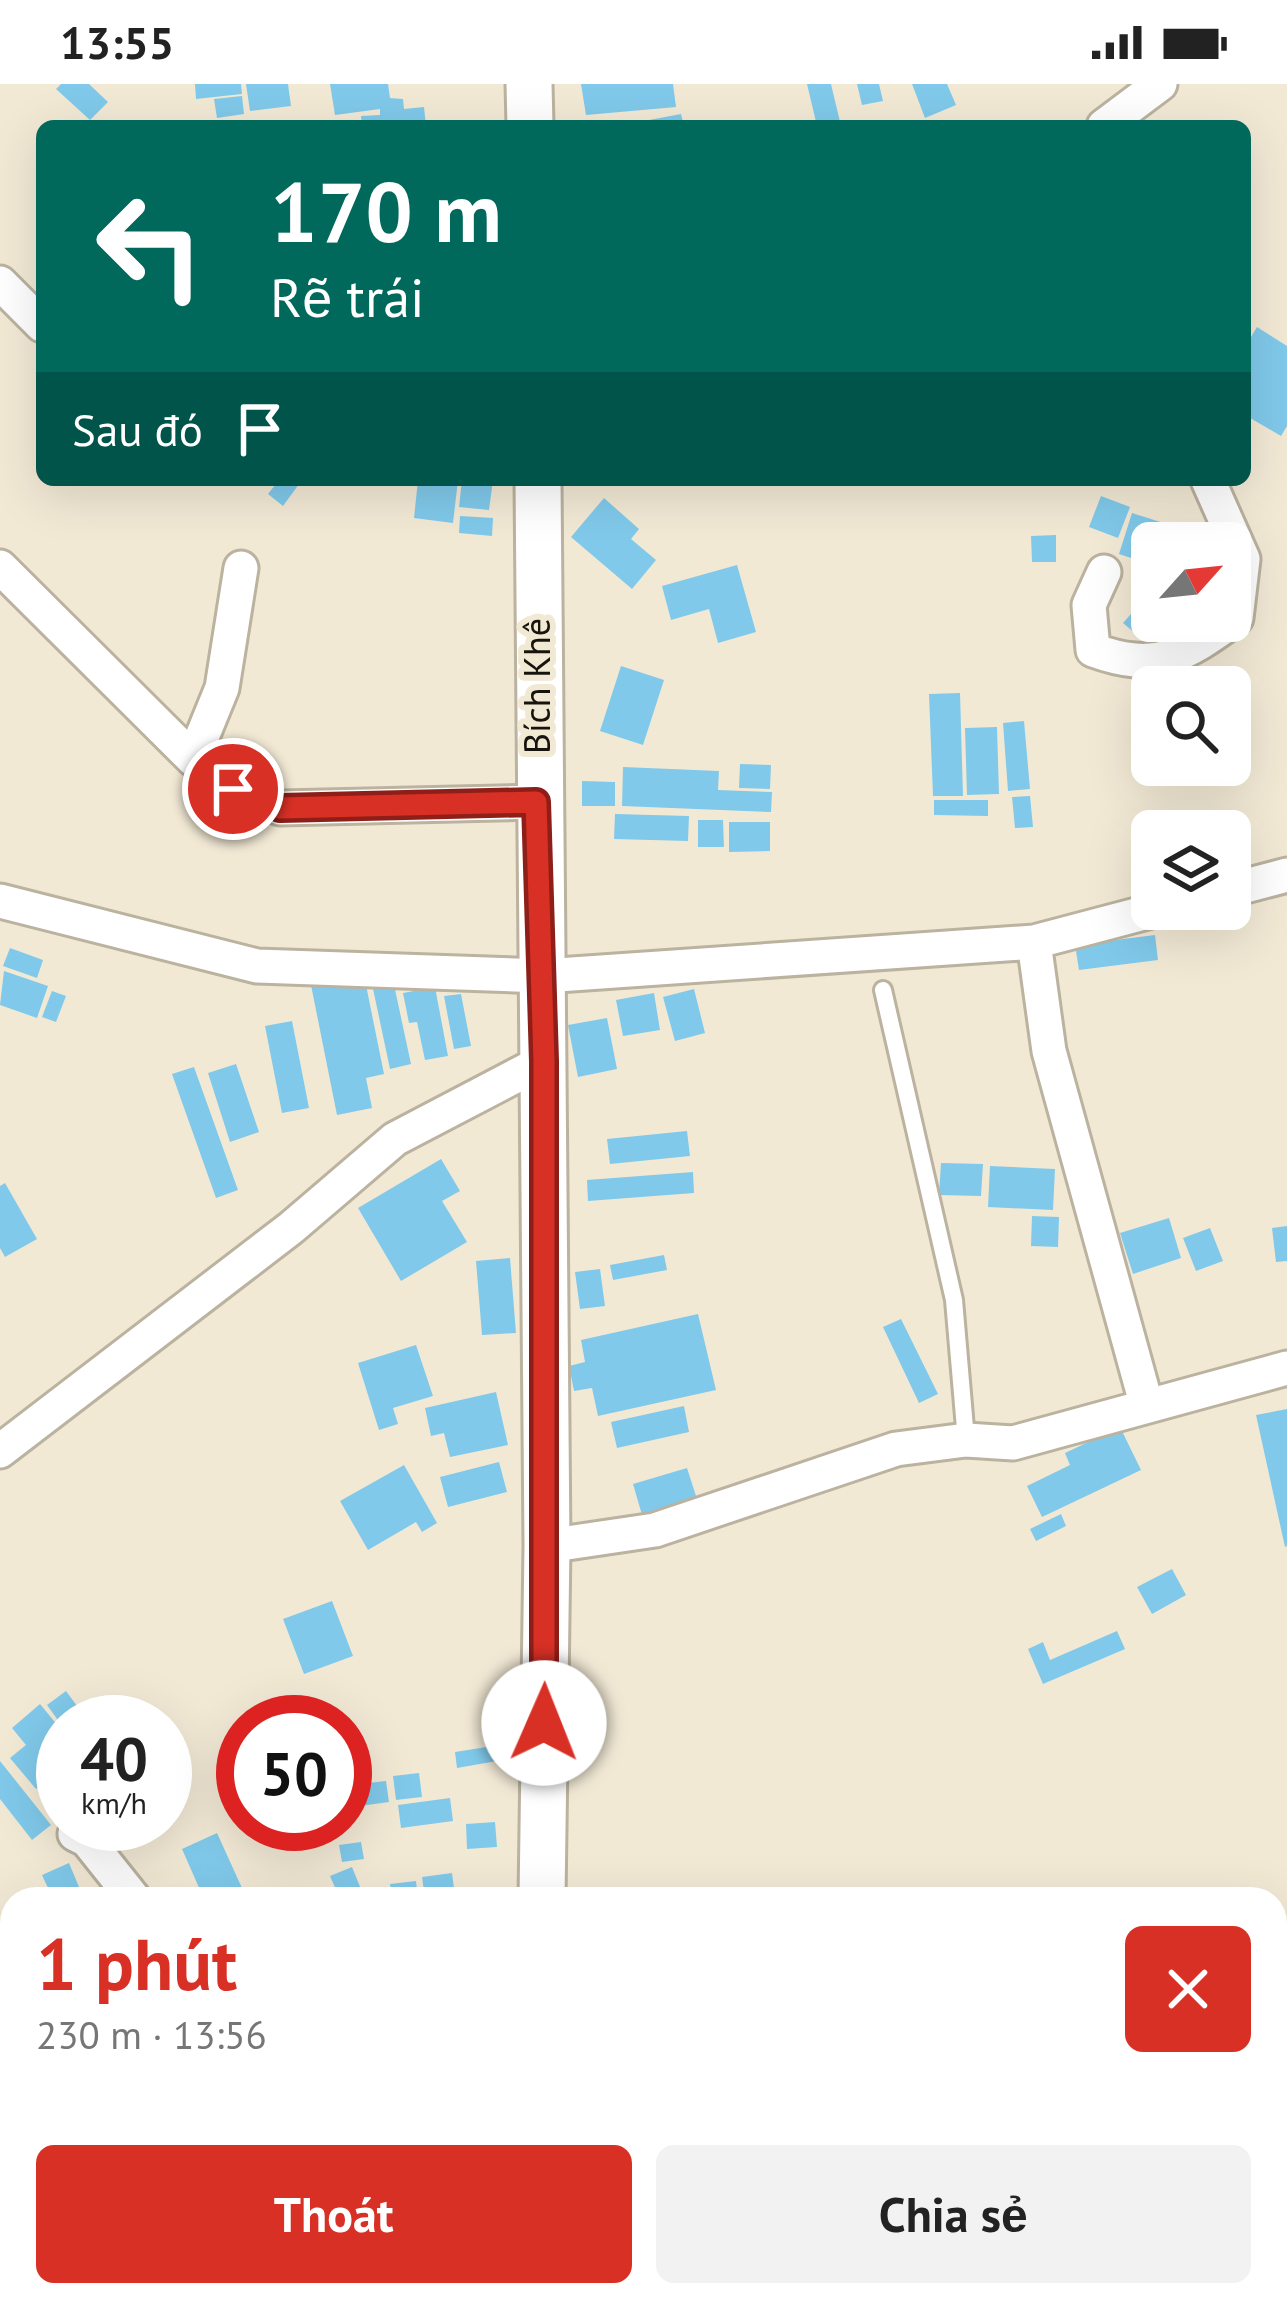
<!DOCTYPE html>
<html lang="vi">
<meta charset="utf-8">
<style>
:root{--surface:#fff;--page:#f2f2f2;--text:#222;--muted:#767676;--accent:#d93025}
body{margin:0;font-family:"PT Sans",sans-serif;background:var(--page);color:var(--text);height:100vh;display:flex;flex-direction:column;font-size:45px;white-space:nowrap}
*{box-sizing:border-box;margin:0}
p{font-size:39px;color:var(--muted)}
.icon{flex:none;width:66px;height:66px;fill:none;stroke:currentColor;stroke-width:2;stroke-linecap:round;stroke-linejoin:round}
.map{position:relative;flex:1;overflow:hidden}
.side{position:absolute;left:0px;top:1803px;width:1287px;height:420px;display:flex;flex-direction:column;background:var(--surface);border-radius:36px 36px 0 0;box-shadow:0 12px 48px #0002}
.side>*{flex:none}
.top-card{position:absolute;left:36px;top:36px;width:1215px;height:366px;border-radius:18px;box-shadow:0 12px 48px #0002;background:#00695c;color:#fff;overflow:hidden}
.needle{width:78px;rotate:63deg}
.buttons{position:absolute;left:1131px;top:438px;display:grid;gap:24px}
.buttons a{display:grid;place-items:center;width:120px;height:120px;border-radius:18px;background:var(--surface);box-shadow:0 12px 48px #0002;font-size:60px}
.speed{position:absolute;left:36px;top:1611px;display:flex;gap:24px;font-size:60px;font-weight:700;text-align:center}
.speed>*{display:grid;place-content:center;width:156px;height:156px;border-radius:50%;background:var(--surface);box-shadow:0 12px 48px #0002;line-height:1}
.speed small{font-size:30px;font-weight:400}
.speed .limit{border:18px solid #d22;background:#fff;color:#111}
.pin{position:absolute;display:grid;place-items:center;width:102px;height:102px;color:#fff;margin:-51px;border:6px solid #fff;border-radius:50%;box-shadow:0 3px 12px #0007}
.me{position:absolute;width:132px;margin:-66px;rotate:1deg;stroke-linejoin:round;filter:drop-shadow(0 0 9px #0008)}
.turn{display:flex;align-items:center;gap:42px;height:252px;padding:0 36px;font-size:54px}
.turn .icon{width:156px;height:156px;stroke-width:2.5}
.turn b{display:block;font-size:84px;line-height:102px}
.then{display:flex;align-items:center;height:114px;padding:0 36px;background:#0003;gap:24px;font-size:45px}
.round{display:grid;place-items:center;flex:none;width:126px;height:126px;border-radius:18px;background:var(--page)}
.headline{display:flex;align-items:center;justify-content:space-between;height:204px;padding:0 36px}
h1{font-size:72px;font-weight:600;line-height:90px;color:var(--accent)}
.action{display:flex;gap:24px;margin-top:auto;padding:24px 36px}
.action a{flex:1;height:138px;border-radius:18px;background:var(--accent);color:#fff;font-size:48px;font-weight:600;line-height:138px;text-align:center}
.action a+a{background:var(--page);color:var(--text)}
.status{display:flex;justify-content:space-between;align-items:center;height:84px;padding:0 60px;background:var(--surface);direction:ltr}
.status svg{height:33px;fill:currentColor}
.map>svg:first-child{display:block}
.building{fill:#80c9ea}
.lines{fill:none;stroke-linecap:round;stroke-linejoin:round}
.service-casing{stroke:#bbb29f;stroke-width:22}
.minor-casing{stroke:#bbb29f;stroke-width:39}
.secondary-casing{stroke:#bbb29f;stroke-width:51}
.service{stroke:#fff;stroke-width:16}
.minor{stroke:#fff;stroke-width:33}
.secondary{stroke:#fff;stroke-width:45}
.route-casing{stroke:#8d1f18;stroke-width:30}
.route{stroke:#d93025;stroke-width:21}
.labels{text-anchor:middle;stroke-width:12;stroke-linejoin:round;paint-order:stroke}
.street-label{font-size:36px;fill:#17140d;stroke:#f2e9d5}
</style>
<div class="status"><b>13:55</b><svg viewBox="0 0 49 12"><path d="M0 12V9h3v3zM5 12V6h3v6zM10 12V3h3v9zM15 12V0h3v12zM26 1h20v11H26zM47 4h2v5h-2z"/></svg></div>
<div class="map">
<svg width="1287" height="2223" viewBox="0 0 1287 2223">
<rect width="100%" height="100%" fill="#f2e9d5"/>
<!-- building -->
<path class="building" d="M61 0H89L108 18 90 36 56 5Z
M195 0H241L242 10 196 15Z
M246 0H288L291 22 250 27Z
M330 0H388L390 14 403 15 404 25 424 23 426 42H362L361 32 380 31V25L335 31Z
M581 0H673L676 23 586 31Z
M807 0H831L841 42H817Z
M857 0H879L883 17 862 21Z
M912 0H947L956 21 925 34Z
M242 12 244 30 217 34 214 15Z
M681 30 684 42H628V40Z
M1257 243 1287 262V342L1281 352 1245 331V263Z
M279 396H302L283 422 268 410Z
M418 396H458L453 439 414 434Z
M462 396H493L489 426 459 423Z
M1101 412 1130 423 1118 454 1089 443Z
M604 414 639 445 631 455 656 476 632 505 571 453Z
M1132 429 1173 442 1167 459H1152V481L1119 470Z
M460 432 493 434 492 452 459 449Z
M1056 451V478H1032L1031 452Z
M737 481 756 548 718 559 709 525 671 536 662 502Z
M1152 506V537H1160L1143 556 1123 539Z
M621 582 664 596 643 661 600 647Z
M960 609 963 712H933L929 610Z
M1024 637 1030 705 1008 707 1003 639Z
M997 643 999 710 967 711 965 644Z
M740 680 771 681 770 705 739 704Z
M623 683 719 687 718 706 772 708 771 728 622 722Z
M582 697 615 698V722H582Z
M1030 712 1033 743 1015 744 1012 713Z
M934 716H988V732L934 731Z
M615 730 689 732 688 757 614 755Z
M698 736H723L724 763H698Z
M729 738H770V767L729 768Z
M1155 851 1158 876 1079 886 1075 861Z
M10 864 43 876 37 894 3 882Z
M4 887 48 902 37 934 0 921Z
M364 891 384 990 366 994 372 1024 337 1031 311 901Z
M393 896 411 980 390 985 372 900Z
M435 903 448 972 425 976 417 938 409 939 403 909Z
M694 905 705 949 675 957 663 913Z
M52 907 66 912 56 938 42 933Z
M654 909 660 946 623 952 616 916Z
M461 910 471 962 454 965 444 912Z
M607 934 617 985 578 993 568 941Z
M292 937 309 1024 282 1029 265 942Z
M236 980 259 1048 230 1058 208 989Z
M194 983 238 1106 216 1114 172 990Z
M687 1047 690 1072 610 1080 607 1055Z
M441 1075 460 1107 442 1117 467 1158 401 1197 358 1124Z
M941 1079 983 1080 981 1112 939 1111Z
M990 1082 1055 1085 1053 1126 988 1123Z
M693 1088 694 1109 588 1117 587 1096Z
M5 1099 37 1155 5 1173 0 1164V1102Z
M1032 1132 1059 1133 1058 1163 1031 1162Z
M1169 1134 1181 1174 1133 1190 1120 1149Z
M1287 1142V1177L1276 1178 1272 1144Z
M1210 1144 1223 1177 1196 1187 1183 1154Z
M664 1171 667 1186 613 1196 610 1181Z
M510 1174 516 1249 482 1251 476 1177Z
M600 1185 605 1222 580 1225 575 1188Z
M698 1230 716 1306 598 1332 592 1304 574 1307 569 1282 585 1278 581 1256Z
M901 1235 938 1310 919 1319 883 1243Z
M416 1261 433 1312 393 1324 398 1340 379 1346 358 1279Z
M496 1308 508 1361 450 1373 444 1349 431 1352 425 1324Z
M684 1322 689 1348 617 1364 611 1338Z
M1287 1325V1462L1285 1463 1256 1331Z
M1120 1343 1141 1386 1042 1433 1027 1402 1070 1381 1065 1369Z
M499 1378 507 1408 448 1423 440 1393Z
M404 1381 437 1439 422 1448 416 1438 368 1466 340 1417Z
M687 1384 697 1415 642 1431 633 1400Z
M1061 1430 1066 1442 1036 1457 1030 1445Z
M1172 1485 1186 1511 1152 1530 1137 1503Z
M332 1517 353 1572 304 1590 283 1535Z
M1117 1547 1125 1565 1043 1600 1028 1565 1043 1558 1050 1576Z
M66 1607 89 1638H63V1643L47 1621Z
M40 1620 63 1648V1683L36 1705 10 1674 26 1661 12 1644Z
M493 1662 497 1677 457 1684 455 1668Z
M364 1666 368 1699 386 1697 389 1718 345 1724V1668Z
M0 1677 51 1741 32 1756 0 1715Z
M419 1689 422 1713 396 1716 393 1692Z
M450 1714 453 1737 401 1744 398 1721Z
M495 1738 497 1763 467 1765 466 1740Z
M217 1749 247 1815H204L182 1765Z
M361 1758 364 1775 342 1778 339 1761Z
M69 1779 84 1815H53L42 1791Z
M352 1783 365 1815H340L330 1792Z
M452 1789 455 1812 425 1815 422 1793Z
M416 1797 418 1815H392L390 1800Z
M7 2065 12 2110 0 2115V2068Z
M730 2211H767L774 2217 769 2223H720Z
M787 2211H806L821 2223H777Z"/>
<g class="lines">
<defs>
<path id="service" d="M883 906 954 1216 966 1356"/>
<path id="minor" d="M1104 42 1160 0
M0 199 42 241
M0 483 193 675 233 705 280 724 537 718
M1104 488 1089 521 1093 566C1156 589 1184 572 1236 534L1243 475 1208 396
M193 675 222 604 241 484
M1230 806 1287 791
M0 817 257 882 543 892 1034 858 1159 825
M1034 858 1049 967 1146 1319
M0 1367 291 1144 395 1055 544 977
M547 1462 655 1446 896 1365 966 1356 1013 1359 1287 1284
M75 1750 87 1756 134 1815"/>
<path id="secondary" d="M529 0 530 42
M538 396 547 1462 542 1815
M547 2211V2223"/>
</defs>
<!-- service casing -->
<use href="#service" class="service-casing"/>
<!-- minor casing -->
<use href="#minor" class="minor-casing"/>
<!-- secondary casing -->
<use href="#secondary" class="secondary-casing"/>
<!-- service -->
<use href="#service" class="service"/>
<!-- minor -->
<use href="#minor" class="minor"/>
<!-- secondary -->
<use href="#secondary" class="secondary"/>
</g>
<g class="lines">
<defs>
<path id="route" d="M233 705 280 724 536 718 544 977V1639"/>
</defs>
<!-- route casing -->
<use href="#route" class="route-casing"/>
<!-- route -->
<use href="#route" class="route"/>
</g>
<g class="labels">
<!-- street labels -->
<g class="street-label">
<text transform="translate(537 602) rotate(-90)" y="13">Bích Khê</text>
</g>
</g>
</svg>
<div class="buttons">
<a><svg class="needle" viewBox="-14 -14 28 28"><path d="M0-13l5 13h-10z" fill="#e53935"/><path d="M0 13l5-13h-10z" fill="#767676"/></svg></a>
<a><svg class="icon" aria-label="search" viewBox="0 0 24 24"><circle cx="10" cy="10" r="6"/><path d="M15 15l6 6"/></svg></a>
<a><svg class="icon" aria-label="layers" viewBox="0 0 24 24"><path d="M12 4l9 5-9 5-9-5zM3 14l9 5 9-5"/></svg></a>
</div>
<div class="speed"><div>40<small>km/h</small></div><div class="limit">50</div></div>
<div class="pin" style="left:233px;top:705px;background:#d93025"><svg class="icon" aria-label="arrive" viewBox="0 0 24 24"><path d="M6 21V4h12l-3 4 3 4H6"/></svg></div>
<svg class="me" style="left:544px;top:1639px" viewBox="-20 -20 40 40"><circle r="19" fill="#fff"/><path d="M0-13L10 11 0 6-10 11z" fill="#d93025"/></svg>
<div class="top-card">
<div class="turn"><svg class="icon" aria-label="left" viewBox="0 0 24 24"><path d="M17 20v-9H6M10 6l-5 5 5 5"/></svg><div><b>170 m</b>Rẽ trái</div></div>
<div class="then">Sau đó<svg class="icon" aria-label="arrive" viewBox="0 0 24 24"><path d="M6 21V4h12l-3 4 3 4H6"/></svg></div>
</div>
<section class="side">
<div class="headline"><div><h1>1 phút</h1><p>230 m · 13:56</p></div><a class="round" style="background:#d93025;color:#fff"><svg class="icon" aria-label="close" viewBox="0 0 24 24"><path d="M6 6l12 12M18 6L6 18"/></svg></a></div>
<div class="action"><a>Thoát</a><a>Chia sẻ</a></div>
</section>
</div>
